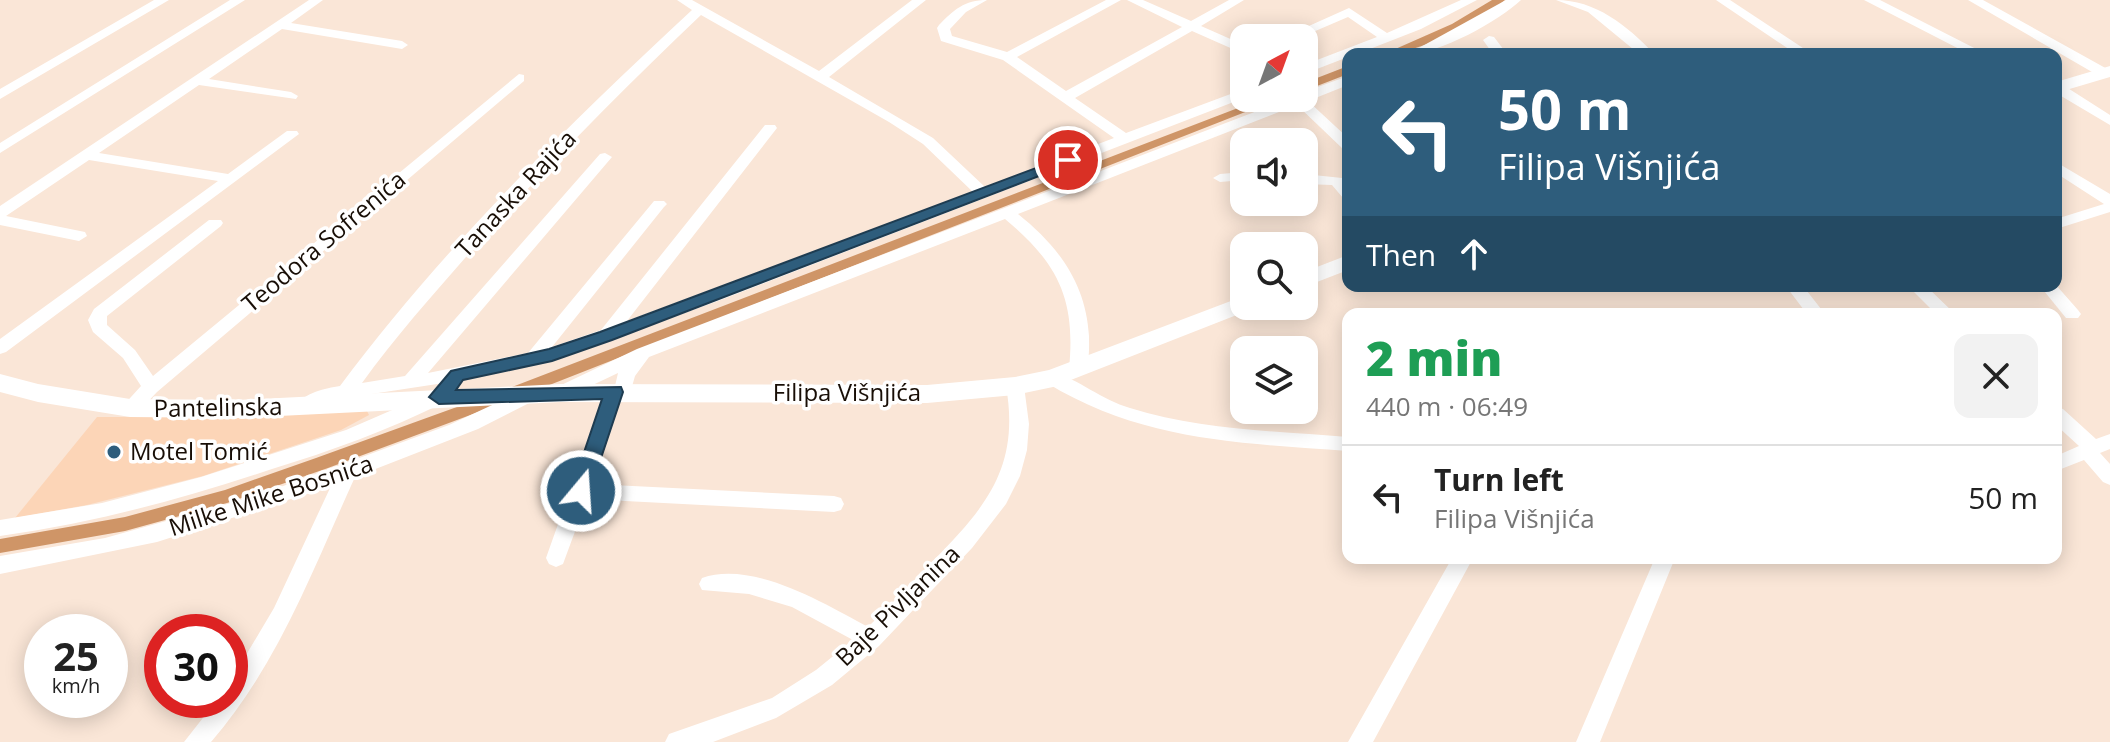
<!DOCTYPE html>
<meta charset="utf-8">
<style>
:root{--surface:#fff;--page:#f2f2f2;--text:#222;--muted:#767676;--line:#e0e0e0}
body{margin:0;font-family:"Open Sans",sans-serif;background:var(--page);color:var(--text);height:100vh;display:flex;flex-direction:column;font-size:30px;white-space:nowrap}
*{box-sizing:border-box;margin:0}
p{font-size:26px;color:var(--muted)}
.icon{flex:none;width:44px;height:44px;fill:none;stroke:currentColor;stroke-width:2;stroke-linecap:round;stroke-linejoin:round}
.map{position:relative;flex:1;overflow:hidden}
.drawer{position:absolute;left:1342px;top:308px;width:720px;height:256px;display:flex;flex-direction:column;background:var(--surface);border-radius:16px;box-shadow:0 4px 20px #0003}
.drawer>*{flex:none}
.guide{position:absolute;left:1342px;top:48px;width:720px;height:244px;border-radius:16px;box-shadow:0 4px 20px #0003;background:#2e5d7c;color:#fff;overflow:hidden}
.needle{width:52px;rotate:41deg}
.buttons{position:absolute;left:1230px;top:24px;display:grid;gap:16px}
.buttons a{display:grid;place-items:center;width:88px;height:88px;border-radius:16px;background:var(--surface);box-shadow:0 4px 20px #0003;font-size:40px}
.speed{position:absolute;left:24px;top:614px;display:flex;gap:16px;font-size:40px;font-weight:700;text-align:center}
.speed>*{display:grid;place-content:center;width:104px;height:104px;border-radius:50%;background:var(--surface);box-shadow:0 4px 20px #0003;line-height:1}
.speed small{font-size:20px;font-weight:400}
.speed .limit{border:12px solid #d22;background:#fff;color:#111}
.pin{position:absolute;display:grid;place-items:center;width:68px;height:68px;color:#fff;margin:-34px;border:4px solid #fff;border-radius:50%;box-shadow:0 2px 8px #0007}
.me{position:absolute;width:88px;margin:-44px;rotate:18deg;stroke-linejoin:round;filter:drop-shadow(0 0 6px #0008)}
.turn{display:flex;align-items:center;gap:28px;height:168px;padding:0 24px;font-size:36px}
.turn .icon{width:104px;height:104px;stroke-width:2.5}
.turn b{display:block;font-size:56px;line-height:68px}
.then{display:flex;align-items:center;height:76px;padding:0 24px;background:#0003;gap:16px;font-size:30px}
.round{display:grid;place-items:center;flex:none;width:84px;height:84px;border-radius:16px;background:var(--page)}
.summary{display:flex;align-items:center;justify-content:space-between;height:136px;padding:0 24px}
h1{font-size:48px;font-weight:800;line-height:60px;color:#1e9e55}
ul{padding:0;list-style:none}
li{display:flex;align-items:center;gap:24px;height:104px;padding:0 24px;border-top:2px solid var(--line)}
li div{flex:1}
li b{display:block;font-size:30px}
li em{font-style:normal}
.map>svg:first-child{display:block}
.built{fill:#fcd5b7}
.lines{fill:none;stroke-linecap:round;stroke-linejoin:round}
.canal{fill:#cf9567;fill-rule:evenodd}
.minor{fill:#fff;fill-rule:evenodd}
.major{fill:#fff;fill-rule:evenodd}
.route{fill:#2e5d7c;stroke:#1e3c51;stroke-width:2}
.poi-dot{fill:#2e5d7c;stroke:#fff;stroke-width:3}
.labels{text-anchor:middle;stroke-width:7;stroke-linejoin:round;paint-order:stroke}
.street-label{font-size:24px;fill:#180e06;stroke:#fff}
.poi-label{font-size:24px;fill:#180e06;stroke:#fff;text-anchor:start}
</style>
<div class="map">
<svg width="2110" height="742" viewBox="0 0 2110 742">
<rect width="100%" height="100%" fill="#fae6d7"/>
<!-- built -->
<path class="built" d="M367 411 369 415 341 430 203 476 87 505 15 518 97 417H209Z"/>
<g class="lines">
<!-- canal -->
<path class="canal" d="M1492 0H1505C1480 22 1417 54 1384 54L1452 24Z
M1348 66V74L1304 91V83Z
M1264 98H1281L524 395 328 468 227 503 125 531 0 553V539L125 517 225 490 316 458 512 387Z"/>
<!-- minor -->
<path class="minor" d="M154 0H169L0 99V89Z
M230 0H245L0 153V143Z
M309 0H323L291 23 402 41 408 45 402 49 282 29 209 79 291 92 298 96 296 99 199 85 99 153 228 174 287 131H297L299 134 6 352 0 354V339L218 181 89 160 6 216 85 232 87 236 79 241 0 225V206Z
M677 0H692L819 71 912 0H926L829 77 933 138 985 187 1114 138 1003 60 941 41 937 28 939 25C954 10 964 0 987 0L966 12 950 29 952 36 1007 52 1106 0H1121L1017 57 1066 91 1182 27 1127 0H1143L1191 21 1229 0H1244L1201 26 1244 45V54L1192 31 1075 98 1126 133 1244 89V98L718 301 558 358 457 381 332 400 305 412 298 410 296 405C305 393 325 388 340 386 442 249 567 126 692 10ZM701 15 889 122 923 144 973 192 627 321 777 128 775 125H765L601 330 552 347 664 207 667 204 664 201H654L528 353 428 373 612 157 605 153 600 154 405 376 362 383C398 333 439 288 479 242 550 163 624 88 701 15Z
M1461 0H1477L1421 29 1357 54H1348V57L1304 74V65L1377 37 1348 17 1299 38H1282L1349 8 1387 33Z
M1506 0H1521C1499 21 1439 54 1408 54Z
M1556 0C1595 0 1627 25 1654 54H1639L1588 12Z
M1716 0H1730L1812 54H1796Z
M1864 0H1880L1986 54H1969Z
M1968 0H1983L2109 70 2110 74 2099 76Z
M1489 36 1494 37 1507 54H1493L1483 40Z
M519 74 524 75V81L157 392 137 413H123L121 408 141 386 123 358 93 332 88 320 94 309 209 220H221L223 223 221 226 107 316V325L135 350 153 376Z
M1348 76V85L1308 101 1348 138V150L1343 149 1297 105 1018 214C1058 246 1086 283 1089 336 1089 348 1090 363 1084 373L1078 375 1069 369C1076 299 1058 263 1005 219L649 357 635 376 629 397 621 398 592 484 834 496 841 498 844 504 841 510 834 512 587 499 563 564 556 567 549 564 546 558 605 392 608 387 615 386 618 373 561 400 555 398 552 393 555 388 637 349 1291 98H1304V92Z
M2056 84 2063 85 2110 115V125L2056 93Z
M2056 162 2110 194V212L2056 229V219L2104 204 2056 173Z
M1244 172V180L1220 182 1213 178 1220 174Z
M1304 174 1342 178 1348 185V200L1343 198 1332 185 1304 184Z
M2056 285 2078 310 2081 314 2078 318H2066L2040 286Z
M1592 286H1609L1601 291Z
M1790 286H1803L1825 314H1807L1788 289Z
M1908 286H1926L1955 314H1936Z
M1053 372C1078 379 1102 400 1130 408 1200 430 1275 431 1348 437V451C1240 443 1142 441 1047 383L1044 378Z
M1015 379 1024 386 1029 424 1027 450 1020 476 1006 504 972 548 879 646 832 685 776 718 713 742H665L669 734 772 698 816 670 853 640 792 607 749 594 702 590 699 584 702 578C753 560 825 604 868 627 891 605 912 582 934 560 987 506 1020 466 1006 386Z
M531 387 537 389 540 394 537 399 478 429 355 477C313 569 278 665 211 742H184L217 700H230V682L274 608 331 486 157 542 0 574V556L105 538 256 496 449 425Z
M436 391 445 398 443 403C388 430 331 451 272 469 183 499 93 523 0 536V520L102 503 201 477 346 430Z
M2056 407 2063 409 2096 439 2110 434V449L2100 453 2110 464V485L2103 482 2084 460 2056 471V456L2079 446 2056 425Z
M1452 558H1473L1373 742H1348Z
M1655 558H1675L1600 742H1576Z"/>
<!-- major -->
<path class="major" d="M2110 66V77L2056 93V82Z
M1348 255V270L1304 287V272Z
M1244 296V306H1254L1252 309 1053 387 1015 395 927 403 561 402 238 418 130 417 38 402 0 392V374L38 384 130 399 238 400 561 384 927 385 1015 377 1049 370Z"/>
</g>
<!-- route -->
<path class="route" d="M1068 156 1076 160 1073 163 612 340 552 361 463 380 456 390 621 387 623 392 588 497H574L571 491 602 399 439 404 429 397 451 371 549 349 600 332Z"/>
<!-- markers -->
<circle class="poi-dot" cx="114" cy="452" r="8"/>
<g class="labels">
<!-- street labels -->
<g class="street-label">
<text transform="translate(516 194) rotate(-47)" y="8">Tanaska Rajića</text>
<text transform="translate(324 242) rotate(-40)" y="8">Teodora Sofrenića</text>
<text x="847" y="401">Filipa Višnjića</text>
<text transform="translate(218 408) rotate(-1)" y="8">Pantelinska</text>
<text transform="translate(271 496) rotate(-18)" y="8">Milke Mike Bosnića</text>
<text transform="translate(898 606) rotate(-44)" y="8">Baje Pivljanina</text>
</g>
<!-- poi labels -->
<g class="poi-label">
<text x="130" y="460">Motel Tomić</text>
</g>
</g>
</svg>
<div class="buttons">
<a><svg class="needle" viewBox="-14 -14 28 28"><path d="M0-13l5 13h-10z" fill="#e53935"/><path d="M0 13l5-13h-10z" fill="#767676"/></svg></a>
<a><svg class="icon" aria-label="sound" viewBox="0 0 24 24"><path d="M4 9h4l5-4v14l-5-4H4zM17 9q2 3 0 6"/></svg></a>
<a><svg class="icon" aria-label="search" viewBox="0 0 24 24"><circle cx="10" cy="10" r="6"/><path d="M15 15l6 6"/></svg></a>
<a><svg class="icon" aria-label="layers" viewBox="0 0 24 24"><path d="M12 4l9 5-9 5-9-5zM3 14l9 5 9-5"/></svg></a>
</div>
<div class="speed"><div>25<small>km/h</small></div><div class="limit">30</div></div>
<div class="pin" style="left:1068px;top:160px;background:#d93025"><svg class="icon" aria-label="arrive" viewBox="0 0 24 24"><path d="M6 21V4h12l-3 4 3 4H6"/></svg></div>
<svg class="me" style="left:581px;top:491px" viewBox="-20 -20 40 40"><circle r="17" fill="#2e5d7c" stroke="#fff" stroke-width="3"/><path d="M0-11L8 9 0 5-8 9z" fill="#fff"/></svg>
<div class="guide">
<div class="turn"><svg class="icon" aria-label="left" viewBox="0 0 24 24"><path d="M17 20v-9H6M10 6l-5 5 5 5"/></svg><div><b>50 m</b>Filipa Višnjića</div></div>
<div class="then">Then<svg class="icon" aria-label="ahead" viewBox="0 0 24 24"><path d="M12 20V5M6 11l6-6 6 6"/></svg></div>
</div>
<section class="drawer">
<div class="summary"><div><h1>2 min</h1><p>440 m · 06:49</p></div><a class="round"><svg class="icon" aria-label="close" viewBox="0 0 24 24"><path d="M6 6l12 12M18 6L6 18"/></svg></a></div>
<ul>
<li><svg class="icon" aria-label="left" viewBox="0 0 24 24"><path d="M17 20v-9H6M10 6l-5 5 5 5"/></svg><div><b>Turn left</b><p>Filipa Višnjića</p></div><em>50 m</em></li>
</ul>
</section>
</div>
